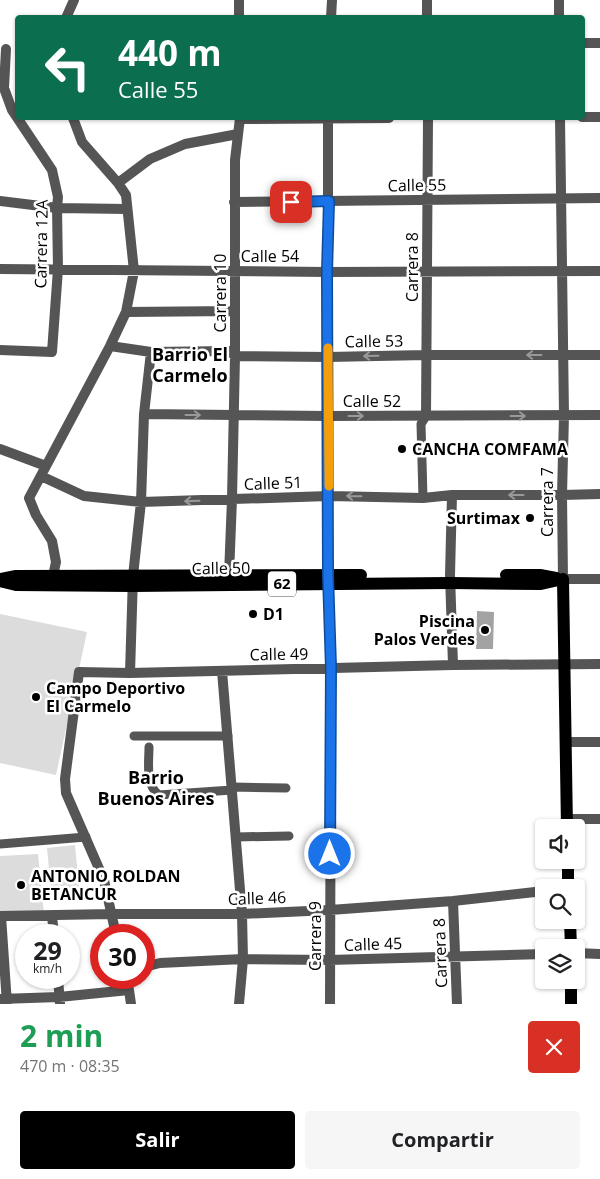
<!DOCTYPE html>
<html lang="es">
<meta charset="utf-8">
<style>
:root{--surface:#fff;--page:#f6f6f6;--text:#202124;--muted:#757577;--accent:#000}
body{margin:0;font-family:"Open Sans",sans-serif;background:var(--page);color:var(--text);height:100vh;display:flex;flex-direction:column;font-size:19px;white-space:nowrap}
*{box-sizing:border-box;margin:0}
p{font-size:16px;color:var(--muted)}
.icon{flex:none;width:28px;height:28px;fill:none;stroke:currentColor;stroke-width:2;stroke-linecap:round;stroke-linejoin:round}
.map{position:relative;height:1004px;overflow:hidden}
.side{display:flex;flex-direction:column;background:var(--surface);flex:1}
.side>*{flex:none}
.banner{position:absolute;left:15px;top:15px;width:570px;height:105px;border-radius:5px;box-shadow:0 1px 4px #0004;background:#0b6e4f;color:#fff;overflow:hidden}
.buttons{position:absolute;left:535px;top:819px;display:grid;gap:10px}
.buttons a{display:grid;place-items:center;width:50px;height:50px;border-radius:5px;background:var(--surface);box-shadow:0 1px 4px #0004;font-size:25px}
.speed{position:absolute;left:15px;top:924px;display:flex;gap:10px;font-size:25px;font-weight:700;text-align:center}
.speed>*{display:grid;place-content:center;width:65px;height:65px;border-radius:50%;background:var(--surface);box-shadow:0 1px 4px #0004;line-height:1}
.speed small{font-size:12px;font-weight:400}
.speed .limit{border:8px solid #d22;background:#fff;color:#111}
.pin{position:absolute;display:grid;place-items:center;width:42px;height:42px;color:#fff;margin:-21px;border-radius:10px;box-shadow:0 2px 8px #0006}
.me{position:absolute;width:55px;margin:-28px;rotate:0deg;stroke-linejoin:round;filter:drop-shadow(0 0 4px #0008)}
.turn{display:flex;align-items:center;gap:18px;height:105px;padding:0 20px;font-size:22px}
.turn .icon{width:65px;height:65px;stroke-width:2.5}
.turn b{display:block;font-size:35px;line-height:42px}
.round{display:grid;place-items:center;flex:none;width:52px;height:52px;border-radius:5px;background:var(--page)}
.head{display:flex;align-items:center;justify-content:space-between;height:85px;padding:0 20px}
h1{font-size:30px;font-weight:700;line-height:38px;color:#1e9e55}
.button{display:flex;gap:10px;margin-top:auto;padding:10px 20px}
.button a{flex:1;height:58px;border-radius:5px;background:var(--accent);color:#fff;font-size:20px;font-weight:700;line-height:58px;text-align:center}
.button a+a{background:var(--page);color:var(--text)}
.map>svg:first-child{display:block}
.green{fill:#dcdcdc}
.water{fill:#a3a3a3}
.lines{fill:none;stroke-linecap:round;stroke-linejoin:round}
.pedestrian{stroke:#555;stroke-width:9}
.minor{stroke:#555;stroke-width:10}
.primary{stroke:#000;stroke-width:12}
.oneway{stroke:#999}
.route-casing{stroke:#114b97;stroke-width:12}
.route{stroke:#1a73e8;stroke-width:9}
.slow{stroke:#f59e0b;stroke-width:9}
.poi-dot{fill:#000;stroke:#fff;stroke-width:2}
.labels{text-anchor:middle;stroke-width:5;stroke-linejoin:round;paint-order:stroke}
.shield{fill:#fff;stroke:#4c4c4c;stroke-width:1}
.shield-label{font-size:15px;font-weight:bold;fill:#000}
.street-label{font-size:16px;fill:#000;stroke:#fff}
.poi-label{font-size:16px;font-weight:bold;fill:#000;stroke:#fff;text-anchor:start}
.neighbourhood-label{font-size:18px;font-weight:bold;fill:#000;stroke:#fff}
</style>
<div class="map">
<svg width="600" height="1004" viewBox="0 0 600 1004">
<rect width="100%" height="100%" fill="#fff"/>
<!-- green -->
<path class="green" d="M0 614 87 632 56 775 0 763Z
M75 845 79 887 51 890 47 848Z
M38 854 44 914 0 913V856Z"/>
<!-- water -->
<path class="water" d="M477 611 494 612 493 649H476Z"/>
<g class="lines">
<!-- pedestrian -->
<path class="pedestrian" d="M423 498 421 424 426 416
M134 736H228
M149 747C149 762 145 785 159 795L232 790
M232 787 286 788
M236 837 289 836
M0 844 86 837"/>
<!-- minor -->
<path class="minor" d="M559 0V18
M66 18 74 0
M239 18V0
M331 18 332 0
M427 18V0
M582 43H600
M582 117H600
M328 118V575L331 668 330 1004
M560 118 564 415 562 495 563 579H600
M240 119 389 118
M118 183 150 159 185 144 238 134
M0 201 57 208 127 209
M234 202 600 198
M0 269 327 272 600 271
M126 312 235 311
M110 346 151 352 229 351 235 356 328 357 426 355H600
M0 350 52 352 58 269 57 208 58 197 52 170 12 110 4 88 6 49
M144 414 328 416 600 415
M426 416 428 118
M0 449 46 466
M41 476 84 496 141 502 329 496 423 498 452 495H562L600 494
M452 495 450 575 453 665
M229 575 232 499 235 356V160L240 118
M53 576 56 562 52 541 36 515 29 498 110 346 126 312 134 271 126 195 118 183 82 142 73 118
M222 671 242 914 243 959 239 1004
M130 673 133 576 141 502 144 414 151 352
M566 742H600
M567 819H600
M453 901 457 1004
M0 916 112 914H242L330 910 453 901 544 891
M1 916 7 1004
M52 916 54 935
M116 935 104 880 66 793 65 779 79 672 130 673 453 665 600 664
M576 953 600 954
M144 967 160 963 243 959 329 960 544 954
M58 978 60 1004
M124 978 129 990 131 1004
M0 999 59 997 129 990"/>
<!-- primary -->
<path class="primary" d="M506 575H540L556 578
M0 579 16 576 361 575
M563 579 567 828
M0 581 16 585 132 586 450 583 541 584 563 579
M568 860V888
M570 920 571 948
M571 980V1004"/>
</g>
<!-- one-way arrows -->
<defs><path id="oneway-shaft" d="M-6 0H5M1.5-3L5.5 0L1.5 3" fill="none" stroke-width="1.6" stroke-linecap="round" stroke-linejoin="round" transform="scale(1.25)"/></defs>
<g class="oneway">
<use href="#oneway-shaft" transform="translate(534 355) rotate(-180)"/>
<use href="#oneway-shaft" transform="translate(371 356) rotate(179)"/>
<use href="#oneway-shaft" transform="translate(193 415)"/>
<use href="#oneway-shaft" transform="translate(356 416)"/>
<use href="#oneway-shaft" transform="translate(518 416)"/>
<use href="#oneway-shaft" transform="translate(516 495) rotate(-180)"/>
<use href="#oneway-shaft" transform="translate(354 496) rotate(-179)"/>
<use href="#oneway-shaft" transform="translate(192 501) rotate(178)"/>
</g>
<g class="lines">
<defs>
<path id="route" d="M291 202 329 201 327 272 328 575 331 668 330 854"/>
</defs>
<!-- route casing -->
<use href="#route" class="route-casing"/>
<!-- route -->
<use href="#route" class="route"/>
<!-- slow -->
<path class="slow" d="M328 348 329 486"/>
</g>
<!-- markers -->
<g class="poi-dot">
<circle cx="402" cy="449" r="5"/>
<circle cx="530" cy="518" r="5"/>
<circle cx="253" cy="614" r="5"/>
<circle cx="485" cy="630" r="5"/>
<circle cx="36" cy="697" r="5"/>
<circle cx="21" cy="885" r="5"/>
</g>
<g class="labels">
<!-- shield labels -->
<rect class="shield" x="268" y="571.5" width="28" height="25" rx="4"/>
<g class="shield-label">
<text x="282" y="589">62</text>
</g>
<!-- street labels -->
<g class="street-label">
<text transform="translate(417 185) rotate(-1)" y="6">Calle 55</text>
<text transform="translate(41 244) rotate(-89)" y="6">Carrera 12A</text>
<text x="270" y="262">Calle 54</text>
<text transform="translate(412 267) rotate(-90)" y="6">Carrera 8</text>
<text transform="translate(220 293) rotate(-90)" y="6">Carrera 10</text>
<text transform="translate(374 341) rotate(-1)" y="6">Calle 53</text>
<text x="372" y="407">Calle 52</text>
<text transform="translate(273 483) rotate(-2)" y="6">Calle 51</text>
<text transform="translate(547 502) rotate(-90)" y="6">Carrera 7</text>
<text transform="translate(221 568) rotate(-1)" y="6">Calle 50</text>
<text transform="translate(279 654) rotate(-1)" y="6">Calle 49</text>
<text transform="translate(257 898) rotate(-2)" y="6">Calle 46</text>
<text transform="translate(315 936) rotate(-90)" y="6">Carrera 9</text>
<text transform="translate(373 944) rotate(-2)" y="6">Calle 45</text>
<text transform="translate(440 953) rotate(-92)" y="6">Carrera 8</text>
</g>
<!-- poi labels -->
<g class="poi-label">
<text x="412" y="455">CANCHA COMFAMA</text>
<text x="520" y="524" text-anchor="end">Surtimax</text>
<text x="263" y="620">D1</text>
<text x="475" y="627" text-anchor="end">Piscina<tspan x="475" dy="18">Palos Verdes</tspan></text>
<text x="46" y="694">Campo Deportivo<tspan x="46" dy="18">El Carmelo</tspan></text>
<text x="31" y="882">ANTONIO ROLDAN<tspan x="31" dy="18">BETANCUR</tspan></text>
</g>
<!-- neighbourhood labels -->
<g class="neighbourhood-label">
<text x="190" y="361">Barrio El<tspan x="190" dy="21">Carmelo</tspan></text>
<text x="156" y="784">Barrio<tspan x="156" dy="21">Buenos Aires</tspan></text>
</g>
</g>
</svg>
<div class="buttons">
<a><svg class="icon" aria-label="sound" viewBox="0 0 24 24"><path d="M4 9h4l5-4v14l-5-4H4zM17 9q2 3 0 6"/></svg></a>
<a><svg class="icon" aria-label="search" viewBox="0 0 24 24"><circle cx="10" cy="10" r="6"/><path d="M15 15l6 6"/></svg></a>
<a><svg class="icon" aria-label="layers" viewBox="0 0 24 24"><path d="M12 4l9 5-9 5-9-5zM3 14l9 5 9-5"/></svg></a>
</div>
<div class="speed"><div>29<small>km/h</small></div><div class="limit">30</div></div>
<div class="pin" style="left:291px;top:202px;background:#d93025"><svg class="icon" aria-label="arrive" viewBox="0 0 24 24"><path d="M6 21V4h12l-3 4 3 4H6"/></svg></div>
<svg class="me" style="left:330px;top:854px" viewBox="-20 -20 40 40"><circle r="17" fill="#1a73e8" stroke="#fff" stroke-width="3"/><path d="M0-11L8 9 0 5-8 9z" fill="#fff"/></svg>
<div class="banner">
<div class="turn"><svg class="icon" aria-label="left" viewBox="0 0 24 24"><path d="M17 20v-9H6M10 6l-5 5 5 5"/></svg><div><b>440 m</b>Calle 55</div></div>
</div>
</div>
<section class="side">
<div class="head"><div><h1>2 min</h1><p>470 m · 08:35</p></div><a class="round" style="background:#d93025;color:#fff"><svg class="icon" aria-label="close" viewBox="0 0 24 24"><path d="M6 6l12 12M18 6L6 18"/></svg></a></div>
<div class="button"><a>Salir</a><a>Compartir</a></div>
</section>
